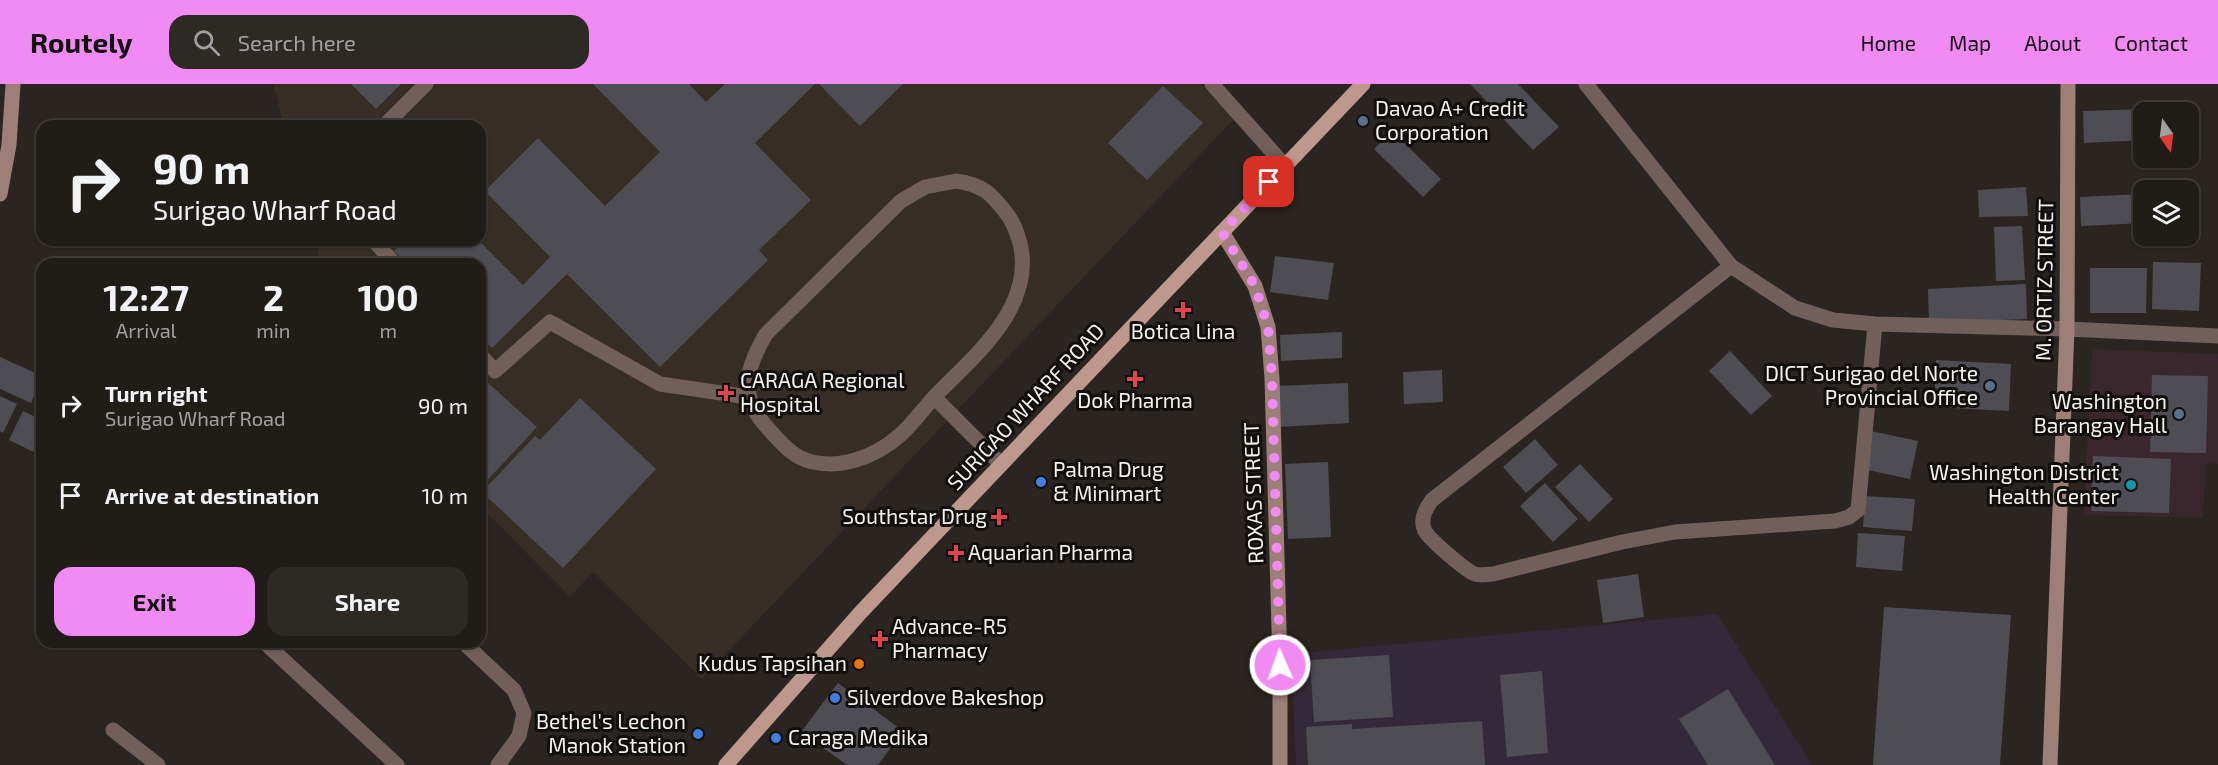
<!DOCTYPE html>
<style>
:root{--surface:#201c18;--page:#2d2925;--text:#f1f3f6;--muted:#a2a1a2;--line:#3d3a37;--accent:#f28af3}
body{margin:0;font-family:"Exo 2",sans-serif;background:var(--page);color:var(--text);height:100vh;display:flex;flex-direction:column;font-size:22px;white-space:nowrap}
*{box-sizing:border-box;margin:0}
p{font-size:20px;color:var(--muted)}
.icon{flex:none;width:33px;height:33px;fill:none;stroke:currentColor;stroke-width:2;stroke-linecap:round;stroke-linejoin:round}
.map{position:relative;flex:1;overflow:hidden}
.details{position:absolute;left:36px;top:174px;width:450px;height:390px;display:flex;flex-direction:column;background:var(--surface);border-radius:18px;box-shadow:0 2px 4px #0004,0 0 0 2px var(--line)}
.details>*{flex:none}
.hud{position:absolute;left:36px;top:36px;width:450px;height:126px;border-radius:18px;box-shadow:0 2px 4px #0004,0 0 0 2px var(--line);background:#201c18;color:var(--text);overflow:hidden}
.needle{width:39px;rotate:166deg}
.tools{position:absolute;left:2133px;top:18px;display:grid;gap:12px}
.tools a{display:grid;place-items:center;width:66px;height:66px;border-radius:12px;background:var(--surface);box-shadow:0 2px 4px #0004,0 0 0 2px var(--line);font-size:30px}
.pin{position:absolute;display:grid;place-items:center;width:51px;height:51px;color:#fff;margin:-26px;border-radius:12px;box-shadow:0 3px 9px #0006}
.me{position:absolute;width:66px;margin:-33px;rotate:358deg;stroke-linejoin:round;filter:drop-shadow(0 0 4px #0008)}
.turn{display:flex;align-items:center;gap:21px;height:126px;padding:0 18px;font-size:27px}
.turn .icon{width:78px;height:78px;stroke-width:2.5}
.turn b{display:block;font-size:42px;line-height:51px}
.eta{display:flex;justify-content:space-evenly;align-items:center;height:102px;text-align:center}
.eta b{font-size:36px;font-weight:700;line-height:42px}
.primary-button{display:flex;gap:12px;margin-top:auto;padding:12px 18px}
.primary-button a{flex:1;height:69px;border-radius:18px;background:var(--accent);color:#111;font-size:24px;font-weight:700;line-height:69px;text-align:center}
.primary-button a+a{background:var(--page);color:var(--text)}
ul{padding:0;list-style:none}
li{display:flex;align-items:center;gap:18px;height:90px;padding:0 18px}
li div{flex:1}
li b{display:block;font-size:22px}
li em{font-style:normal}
header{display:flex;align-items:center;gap:36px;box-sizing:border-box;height:84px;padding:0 30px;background:var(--accent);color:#111}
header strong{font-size:28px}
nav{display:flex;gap:33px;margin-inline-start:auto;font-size:21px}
.search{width:420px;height:54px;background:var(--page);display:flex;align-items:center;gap:15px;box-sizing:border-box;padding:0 21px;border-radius:18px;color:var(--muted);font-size:22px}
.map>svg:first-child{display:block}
.commercial{fill:#3a272e}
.built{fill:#362e24}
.education{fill:#342938}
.building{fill:#4d4d53}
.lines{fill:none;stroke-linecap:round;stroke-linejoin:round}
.lane{stroke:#735f5a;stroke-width:15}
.street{stroke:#735f5a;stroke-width:15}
.secondary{stroke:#9e7f77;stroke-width:15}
.primary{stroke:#bf988d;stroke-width:15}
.route{stroke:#f28af3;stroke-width:10;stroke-dasharray:0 18}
.service-dot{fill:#5c6f8a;stroke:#110f0d;stroke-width:2}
.health-dot{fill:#e0444e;stroke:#110f0d;stroke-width:2}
.shop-dot{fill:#3f7fe0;stroke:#110f0d;stroke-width:2}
.culture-dot{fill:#0f9aa8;stroke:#110f0d;stroke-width:2}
.food-dot{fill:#e8710a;stroke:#110f0d;stroke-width:2}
.labels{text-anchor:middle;stroke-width:6;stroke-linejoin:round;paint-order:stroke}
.poi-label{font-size:21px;fill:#f5f3ef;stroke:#110f0d;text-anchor:start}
.street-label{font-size:21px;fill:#f5f3ef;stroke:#110f0d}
</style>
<header>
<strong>Routely</strong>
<div class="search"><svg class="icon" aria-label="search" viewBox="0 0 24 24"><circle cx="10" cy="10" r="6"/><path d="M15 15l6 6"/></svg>Search here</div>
<nav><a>Home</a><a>Map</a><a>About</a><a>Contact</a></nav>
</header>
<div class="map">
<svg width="2218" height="681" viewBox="0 0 2218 681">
<rect width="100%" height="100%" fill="#2a2520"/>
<!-- commercial -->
<path class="commercial" d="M2092 265 2218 270V380L2206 379 2203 434 2084 431Z"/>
<!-- built -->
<path class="built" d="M273 0H1201L1235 34 702 595 593 488 570 513 480 422V180H321L315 156H480V42H284Z"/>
<!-- education -->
<path class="education" d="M1717 530 1812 681H1296L1291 570Z"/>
<!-- building -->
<path class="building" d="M351 0H401L376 25Z
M593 0H689L706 18 725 0H815L755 59 811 116 759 166 768 176 660 283 567 190 492 264 480 252V180H408L394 167 405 156H478L523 201 550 173 485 107 538 54 605 122 660 68Z
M819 0H903L860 42Z
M1470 0H1518L1559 43 1533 66Z
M1163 2 1203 39 1147 96 1108 59Z
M2146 25 2147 28H2144V56L2084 59 2083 27Z
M1392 47 1441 95 1423 113 1374 65Z
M2026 103 2028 132 1979 133 1978 106Z
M2188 106H2201V138H2188Z
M2144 110V139L2081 142 2080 113Z
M2022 142 2025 196 1996 197 1994 143Z
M1275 172 1334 179 1328 216 1270 208Z
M2153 178 2201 179 2199 227 2152 225Z
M2090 184H2147L2146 229H2090Z
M2026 200 2027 235 1929 239 1928 205Z
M1342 248V274L1281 277 1280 251Z
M1730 267 1772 312 1751 331 1709 287Z
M0 273 42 292 31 319 0 305Z
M1936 276 2011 280 2009 327 1934 323Z
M1442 286 1443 318 1404 320 1403 288Z
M2152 291 2208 292 2206 369 2150 368Z
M487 298 537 343 480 404V305Z
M1348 299 1349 339 1278 343 1277 302Z
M0 312 17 320 3 349 0 347Z
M580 314 656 385 563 484 482 408 535 352 540 356Z
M23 327 42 336V361L38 370 9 356Z
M1871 347 1918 357 1910 395 1863 385Z
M1535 355 1558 381 1526 409 1503 383Z
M2093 372 2171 375 2169 429 2091 427Z
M1328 378 1331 453 1288 455 1285 380Z
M1580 380 1613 415 1589 438 1555 403Z
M1545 399 1578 435 1553 458 1520 422Z
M1865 412 1915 415 1912 447 1863 443Z
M1858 449 1905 452 1902 487 1856 483Z
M1638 490 1644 533 1603 539 1597 496Z
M1884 523 2011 531 2000 681H1873Z
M1389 571 1393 633 1314 638 1310 576Z
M1542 587 1548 669 1507 673 1500 591Z
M838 599 903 647 878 681H847L801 648Z
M1728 605 1775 681H1708L1679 635Z
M1482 637 1485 681H1308L1306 643 1352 640V645Z"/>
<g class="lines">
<!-- lane -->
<path class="lane" d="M384 42 426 0
M956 97C983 101 991 109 1007 130 1014 139 1017 149 1020 159 1035 221 978 269 939 308 925 322 914 339 899 352 875 373 838 387 806 376 790 371 776 353 765 341 738 310 747 282 766 250L901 117 925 103Z
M373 156 395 180
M480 271 495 287 550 238 660 300 748 313
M934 313 1001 380"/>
<!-- street -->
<path class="street" d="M1212 0 1285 82
M1586 0 1731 182 1795 224 1833 236 1875 240 2067 245 2218 252
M1731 182 1432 416C1426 424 1419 436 1425 447 1429 455 1466 487 1475 490 1480 492 1487 490 1493 490L1622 458 1675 448 1835 437 1849 433 1858 426 1875 240
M264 558 397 681
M463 558 514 606 524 629 519 652 498 681
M113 646 158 681"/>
<!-- secondary -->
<path class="secondary" d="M0 110 9 61 13 0
M1222 148 1255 202 1268 243 1272 294 1280 581V681
M2050 681 2067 245 2068 0"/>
<!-- primary -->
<path class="primary" d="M726 681 861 528 1363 0"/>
</g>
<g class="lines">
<!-- route -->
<path class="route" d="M1269 98 1222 148 1255 202 1268 243 1272 294 1280 581"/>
</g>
<!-- markers -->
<g class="service-dot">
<circle cx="1363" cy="37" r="6"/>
<circle cx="1990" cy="302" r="6"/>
<circle cx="2179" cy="330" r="6"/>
</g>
<g class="health-dot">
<path d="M1180 217h6v6h6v6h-6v6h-6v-6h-6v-6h6z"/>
<path d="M1132 286h6v6h6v6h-6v6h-6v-6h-6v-6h6z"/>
<path d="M723 300h6v6h6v6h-6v6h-6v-6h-6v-6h6z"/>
<path d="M996 424h6v6h6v6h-6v6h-6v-6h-6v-6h6z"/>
<path d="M953 460h6v6h6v6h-6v6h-6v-6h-6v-6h6z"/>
<path d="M877 546h6v6h6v6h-6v6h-6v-6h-6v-6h6z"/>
</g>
<g class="shop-dot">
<circle cx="1041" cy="398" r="6"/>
<circle cx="835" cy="614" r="6"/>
<circle cx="698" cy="650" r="6"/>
<circle cx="776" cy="654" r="6"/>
</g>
<circle class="culture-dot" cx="2131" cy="401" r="6"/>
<circle class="food-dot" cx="859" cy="580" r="6"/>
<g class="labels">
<!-- poi labels -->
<g class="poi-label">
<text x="1375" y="32">Davao A+ Credit<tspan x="1375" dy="24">Corporation</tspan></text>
<text x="1183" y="255" text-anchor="middle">Botica Lina</text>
<text x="1978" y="297" text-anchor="end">DICT Surigao del Norte<tspan x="1978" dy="24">Provincial Office</tspan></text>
<text x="740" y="304">CARAGA Regional<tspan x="740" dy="24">Hospital</tspan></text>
<text x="1135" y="324" text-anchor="middle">Dok Pharma</text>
<text x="2167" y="325" text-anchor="end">Washington<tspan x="2167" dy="24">Barangay Hall</tspan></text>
<text x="1053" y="393">Palma Drug<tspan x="1053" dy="24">&amp; Minimart</tspan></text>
<text x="2119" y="396" text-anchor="end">Washington District<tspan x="2119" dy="24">Health Center</tspan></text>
<text x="987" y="440" text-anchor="end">Southstar Drug</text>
<text x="968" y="476">Aquarian Pharma</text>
<text x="892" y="550">Advance-R5<tspan x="892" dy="24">Pharmacy</tspan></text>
<text x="847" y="587" text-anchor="end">Kudus Tapsihan</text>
<text x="847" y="621">Silverdove Bakeshop</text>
<text x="686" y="645" text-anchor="end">Bethel's Lechon<tspan x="686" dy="24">Manok Station</tspan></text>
<text x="788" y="661">Caraga Medika</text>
</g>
<!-- street labels -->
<g class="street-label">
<text transform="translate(2045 196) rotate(-89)" y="7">M. ORTIZ STREET</text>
<text transform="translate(1026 323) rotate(-47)" y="7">SURIGAO WHARF ROAD</text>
<text transform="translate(1254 409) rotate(-92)" y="7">ROXAS STREET</text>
</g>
</g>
</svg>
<div class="tools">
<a><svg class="needle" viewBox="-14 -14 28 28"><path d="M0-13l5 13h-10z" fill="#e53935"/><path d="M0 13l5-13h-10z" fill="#a2a1a2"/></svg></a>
<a><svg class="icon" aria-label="layers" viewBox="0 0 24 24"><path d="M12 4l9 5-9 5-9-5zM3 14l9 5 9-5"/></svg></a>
</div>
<div class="pin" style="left:1269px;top:98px;background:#d93025"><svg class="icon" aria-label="arrive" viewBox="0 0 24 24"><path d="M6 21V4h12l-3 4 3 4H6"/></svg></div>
<svg class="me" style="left:1280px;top:581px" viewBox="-20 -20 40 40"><circle r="17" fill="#f28af3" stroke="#fff" stroke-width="3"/><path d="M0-11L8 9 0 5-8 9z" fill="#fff"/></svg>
<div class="hud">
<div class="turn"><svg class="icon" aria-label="right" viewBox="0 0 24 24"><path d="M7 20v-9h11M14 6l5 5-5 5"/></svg><div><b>90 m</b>Surigao Wharf Road</div></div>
</div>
<section class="details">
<div class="eta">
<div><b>12:27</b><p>Arrival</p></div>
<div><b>2</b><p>min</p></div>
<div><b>100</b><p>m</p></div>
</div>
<ul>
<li><svg class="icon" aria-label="right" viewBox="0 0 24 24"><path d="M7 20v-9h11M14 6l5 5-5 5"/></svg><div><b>Turn right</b><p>Surigao Wharf Road</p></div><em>90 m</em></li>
<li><svg class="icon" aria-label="arrive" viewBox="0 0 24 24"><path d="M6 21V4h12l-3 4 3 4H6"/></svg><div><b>Arrive at destination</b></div><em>10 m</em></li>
</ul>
<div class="primary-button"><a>Exit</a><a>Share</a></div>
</section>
</div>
